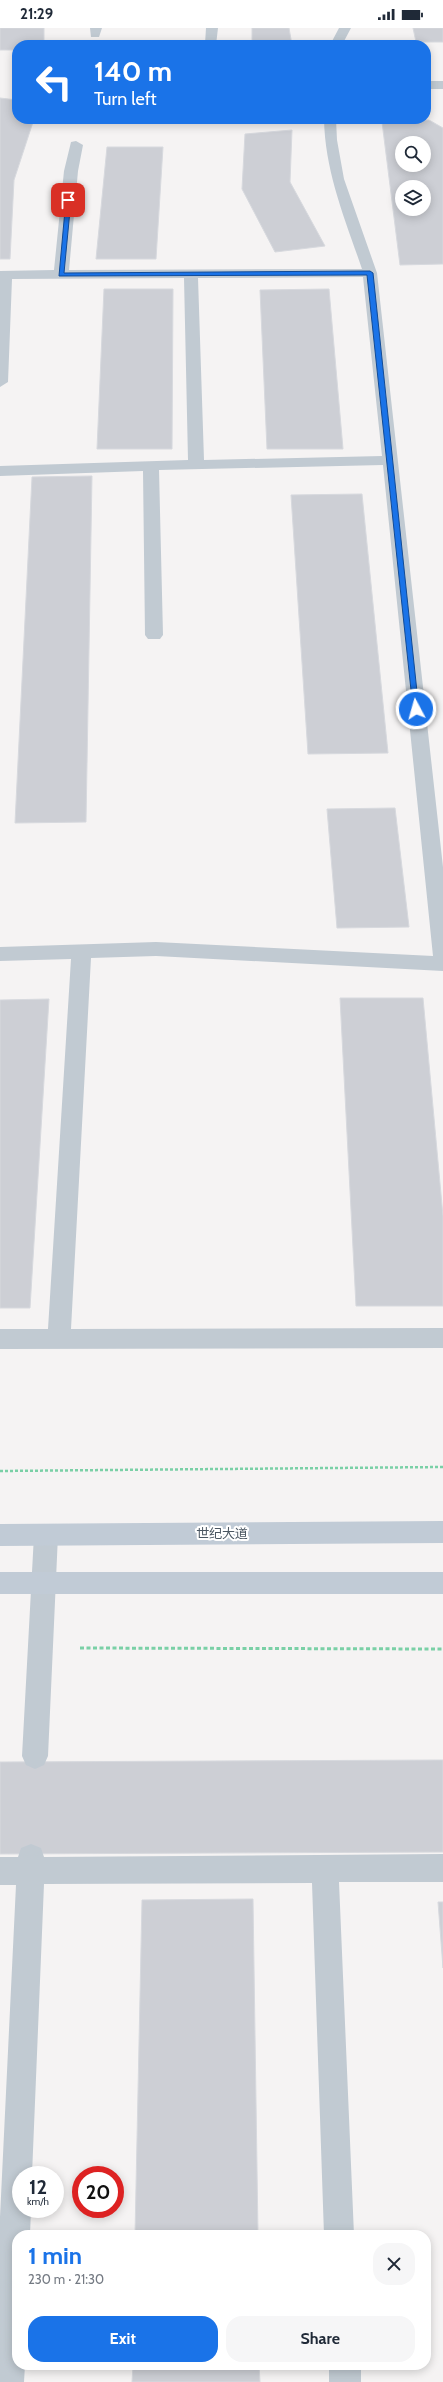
<!DOCTYPE html>
<meta charset="utf-8">
<style>
:root{--surface:#fff;--page:#f6f6f7;--text:#1f2937;--muted:#747a83;--accent:#1a73e8}
body{margin:0;font-family:Cabin,"Noto Sans SC",sans-serif;background:var(--page);color:var(--text);height:100vh;display:flex;flex-direction:column;font-size:15px;white-space:nowrap}
*{box-sizing:border-box;margin:0}
p{font-size:13px;color:var(--muted)}
.icon{flex:none;width:22px;height:22px;fill:none;stroke:currentColor;stroke-width:2;stroke-linecap:round;stroke-linejoin:round}
.map{position:relative;flex:1;overflow:hidden}
.details{position:absolute;left:12px;top:2202px;width:419px;height:140px;display:flex;flex-direction:column;background:var(--surface);border-radius:16px;box-shadow:0 2px 10px #0003}
.details>*{flex:none}
.banner{position:absolute;left:12px;top:12px;width:419px;height:84px;border-radius:16px;box-shadow:0 2px 10px #0003;background:#1a73e8;color:#fff;overflow:hidden}
.tools{position:absolute;left:395px;top:108px;display:grid;gap:8px}
.tools a{display:grid;place-items:center;width:36px;height:36px;border-radius:50%;background:var(--surface);box-shadow:0 2px 10px #0003;font-size:20px}
.speed{position:absolute;left:12px;top:2138px;display:flex;gap:8px;font-size:20px;font-weight:700;text-align:center}
.speed>*{display:grid;place-content:center;width:52px;height:52px;border-radius:50%;background:var(--surface);box-shadow:0 2px 10px #0003;line-height:1}
.speed small{font-size:10px;font-weight:400}
.speed .limit{border:6px solid #d22;background:#fff;color:#111}
.pin{position:absolute;display:grid;place-items:center;width:34px;height:34px;color:#fff;margin:-17px;border-radius:8px;box-shadow:0 2px 6px #0006}
.me{position:absolute;width:44px;margin:-22px;rotate:354deg;stroke-linejoin:round;filter:drop-shadow(0 0 3px #0008)}
.turn{display:flex;align-items:center;gap:14px;height:84px;padding:0 16px;font-size:18px}
.turn .icon{width:52px;height:52px;stroke-width:2.5}
.turn b{display:block;font-size:28px;line-height:34px}
.round{display:grid;place-items:center;flex:none;width:42px;height:42px;border-radius:16px;background:var(--page)}
.summary{display:flex;align-items:center;justify-content:space-between;height:68px;padding:0 16px}
h1{font-size:24px;font-weight:700;line-height:30px;color:var(--accent)}
.action{display:flex;gap:8px;margin-top:auto;padding:8px 16px}
.action a{flex:1;height:46px;border-radius:16px;background:var(--accent);color:#fff;font-size:16px;font-weight:700;line-height:46px;text-align:center}
.action a+a{background:var(--page);color:var(--text)}
.status{display:flex;justify-content:space-between;align-items:center;height:28px;padding:0 20px;background:var(--surface);direction:ltr}
.status svg{height:11px;fill:currentColor}
.map>svg:first-child{display:block}
.building{fill:#cdcfd5;stroke:#d7d9de;fill-rule:evenodd}
.lines{fill:none;stroke-linecap:round;stroke-linejoin:round}
.path-far1{stroke:#7ad0a6;stroke-width:2.5;stroke-dasharray:3 2;stroke-linecap:butt}
.path{stroke:#7ad0a6;stroke-width:3;stroke-dasharray:4 2.5;stroke-linecap:butt}
.lane{fill:#c1cad2;fill-rule:evenodd}
.secondary{fill:#c1cbd6;fill-rule:evenodd}
.route{fill:#1a73e8;stroke:#114b97}
.labels{text-anchor:middle;stroke-width:4;stroke-linejoin:round;paint-order:stroke}
.street-label{font-size:13px;fill:#4a5661;stroke:#fff}
</style>
<div class="status"><b>21:29</b><svg viewBox="0 0 49 12"><path d="M0 12V9h3v3zM5 12V6h3v6zM10 12V3h3v9zM15 12V0h3v12zM26 1h20v11H26zM47 4h2v5h-2z"/></svg></div>
<div class="map">
<svg width="443" height="2354" viewBox="0 0 443 2354">
<rect width="100%" height="100%" fill="#f5f3f3"/>
<!-- building -->
<path class="building" d="M0 0H44V17H17V22H0Z
M252 0H289L292 17H252Z
M413 0H443V14H416Z
M0 70 17 72V91H34L14 152 10 231H0Z
M429 92 443 100V236L400 237 382 94ZM402 115H424V137H402ZM402 159H424V181H402Z
M292 102 290 154 325 218 275 224 242 161 245 106Z
M107 119H163L156 231H96Z
M104 261H173L172 421H97Z
M329 261 343 421H267L260 262Z
M92 448 86 794 15 795 32 449Z
M362 466 388 725 308 726 291 467Z
M395 780 409 899 337 900 327 781Z
M340 970H423L443 1188V1278H356Z
M49 971 30 1280H0V972Z
M443 1732V1824L0 1826V1734Z
M253 1871 258 2207H135L142 1872Z
M438 1874H443V1940Z
M133 2337H259L260 2354H132Z"/>
<g class="lines">
<!-- path-far1 -->
<path class="path-far1" d="M0 1443 443 1439"/>
<!-- path -->
<path class="path" d="M80 1620 443 1621"/>
<!-- lane -->
<path class="lane" d="M90 0H102L99 9H91Z
M206 0H218L216 17 205 16Z
M339 0H351L342 17H330Z
M426 53H443V61H426Z
M324 91H336L337 112 344 151 377 245 443 839V943L156 928 91 930 71 1301 443 1300V1320L0 1321V1301H48L71 931 0 933V919L156 914 433 928 383 437 159 442 163 607 160 611H148L145 607 143 443 0 448V438L188 432 184 250 12 251 8 354 0 359V243L54 242 64 143 71 114 76 113 83 117 78 143 69 242 362 241C345 191 325 144 324 91ZM363 249 382 428 204 432 198 250Z
M46 1496 55 1499 58 1507 48 1728 44 1737 35 1741 26 1737 22 1728 34 1507 37 1499Z
M31 1816 41 1820 44 1829 443 1826V1854H339L354 2207H324L312 1855 44 1856 32 2147H21V2181H31L30 2207H17V2337H25L24 2354H0V2189L16 1857H0V1829H18L21 1820Z
M329 2337H361V2354H329Z"/>
<!-- secondary -->
<path class="secondary" d="M443 1493V1515L0 1518V1496Z
M0 1544H443V1566H0Z"/>
</g>
<!-- route -->
<path class="route" d="M66 171 71 172 64 245 370 243 373 245 419 683 413 681 367 247 59 248Z"/>
<g class="labels">
<!-- street labels -->
<g class="street-label">
<text x="222" y="1510">世纪大道</text>
</g>
</g>
</svg>
<div class="tools">
<a><svg class="icon" aria-label="search" viewBox="0 0 24 24"><circle cx="10" cy="10" r="6"/><path d="M15 15l6 6"/></svg></a>
<a><svg class="icon" aria-label="layers" viewBox="0 0 24 24"><path d="M12 4l9 5-9 5-9-5zM3 14l9 5 9-5"/></svg></a>
</div>
<div class="speed"><div>12<small>km/h</small></div><div class="limit">20</div></div>
<div class="pin" style="left:68px;top:172px;background:#d93025"><svg class="icon" aria-label="arrive" viewBox="0 0 24 24"><path d="M6 21V4h12l-3 4 3 4H6"/></svg></div>
<svg class="me" style="left:416px;top:681px" viewBox="-20 -20 40 40"><circle r="17" fill="#1a73e8" stroke="#fff" stroke-width="3"/><path d="M0-11L8 9 0 5-8 9z" fill="#fff"/></svg>
<div class="banner">
<div class="turn"><svg class="icon" aria-label="left" viewBox="0 0 24 24"><path d="M17 20v-9H6M10 6l-5 5 5 5"/></svg><div><b>140 m</b>Turn left</div></div>
</div>
<section class="details">
<div class="summary"><div><h1>1 min</h1><p>230 m · 21:30</p></div><a class="round"><svg class="icon" aria-label="close" viewBox="0 0 24 24"><path d="M6 6l12 12M18 6L6 18"/></svg></a></div>
<div class="action"><a>Exit</a><a>Share</a></div>
</section>
</div>
